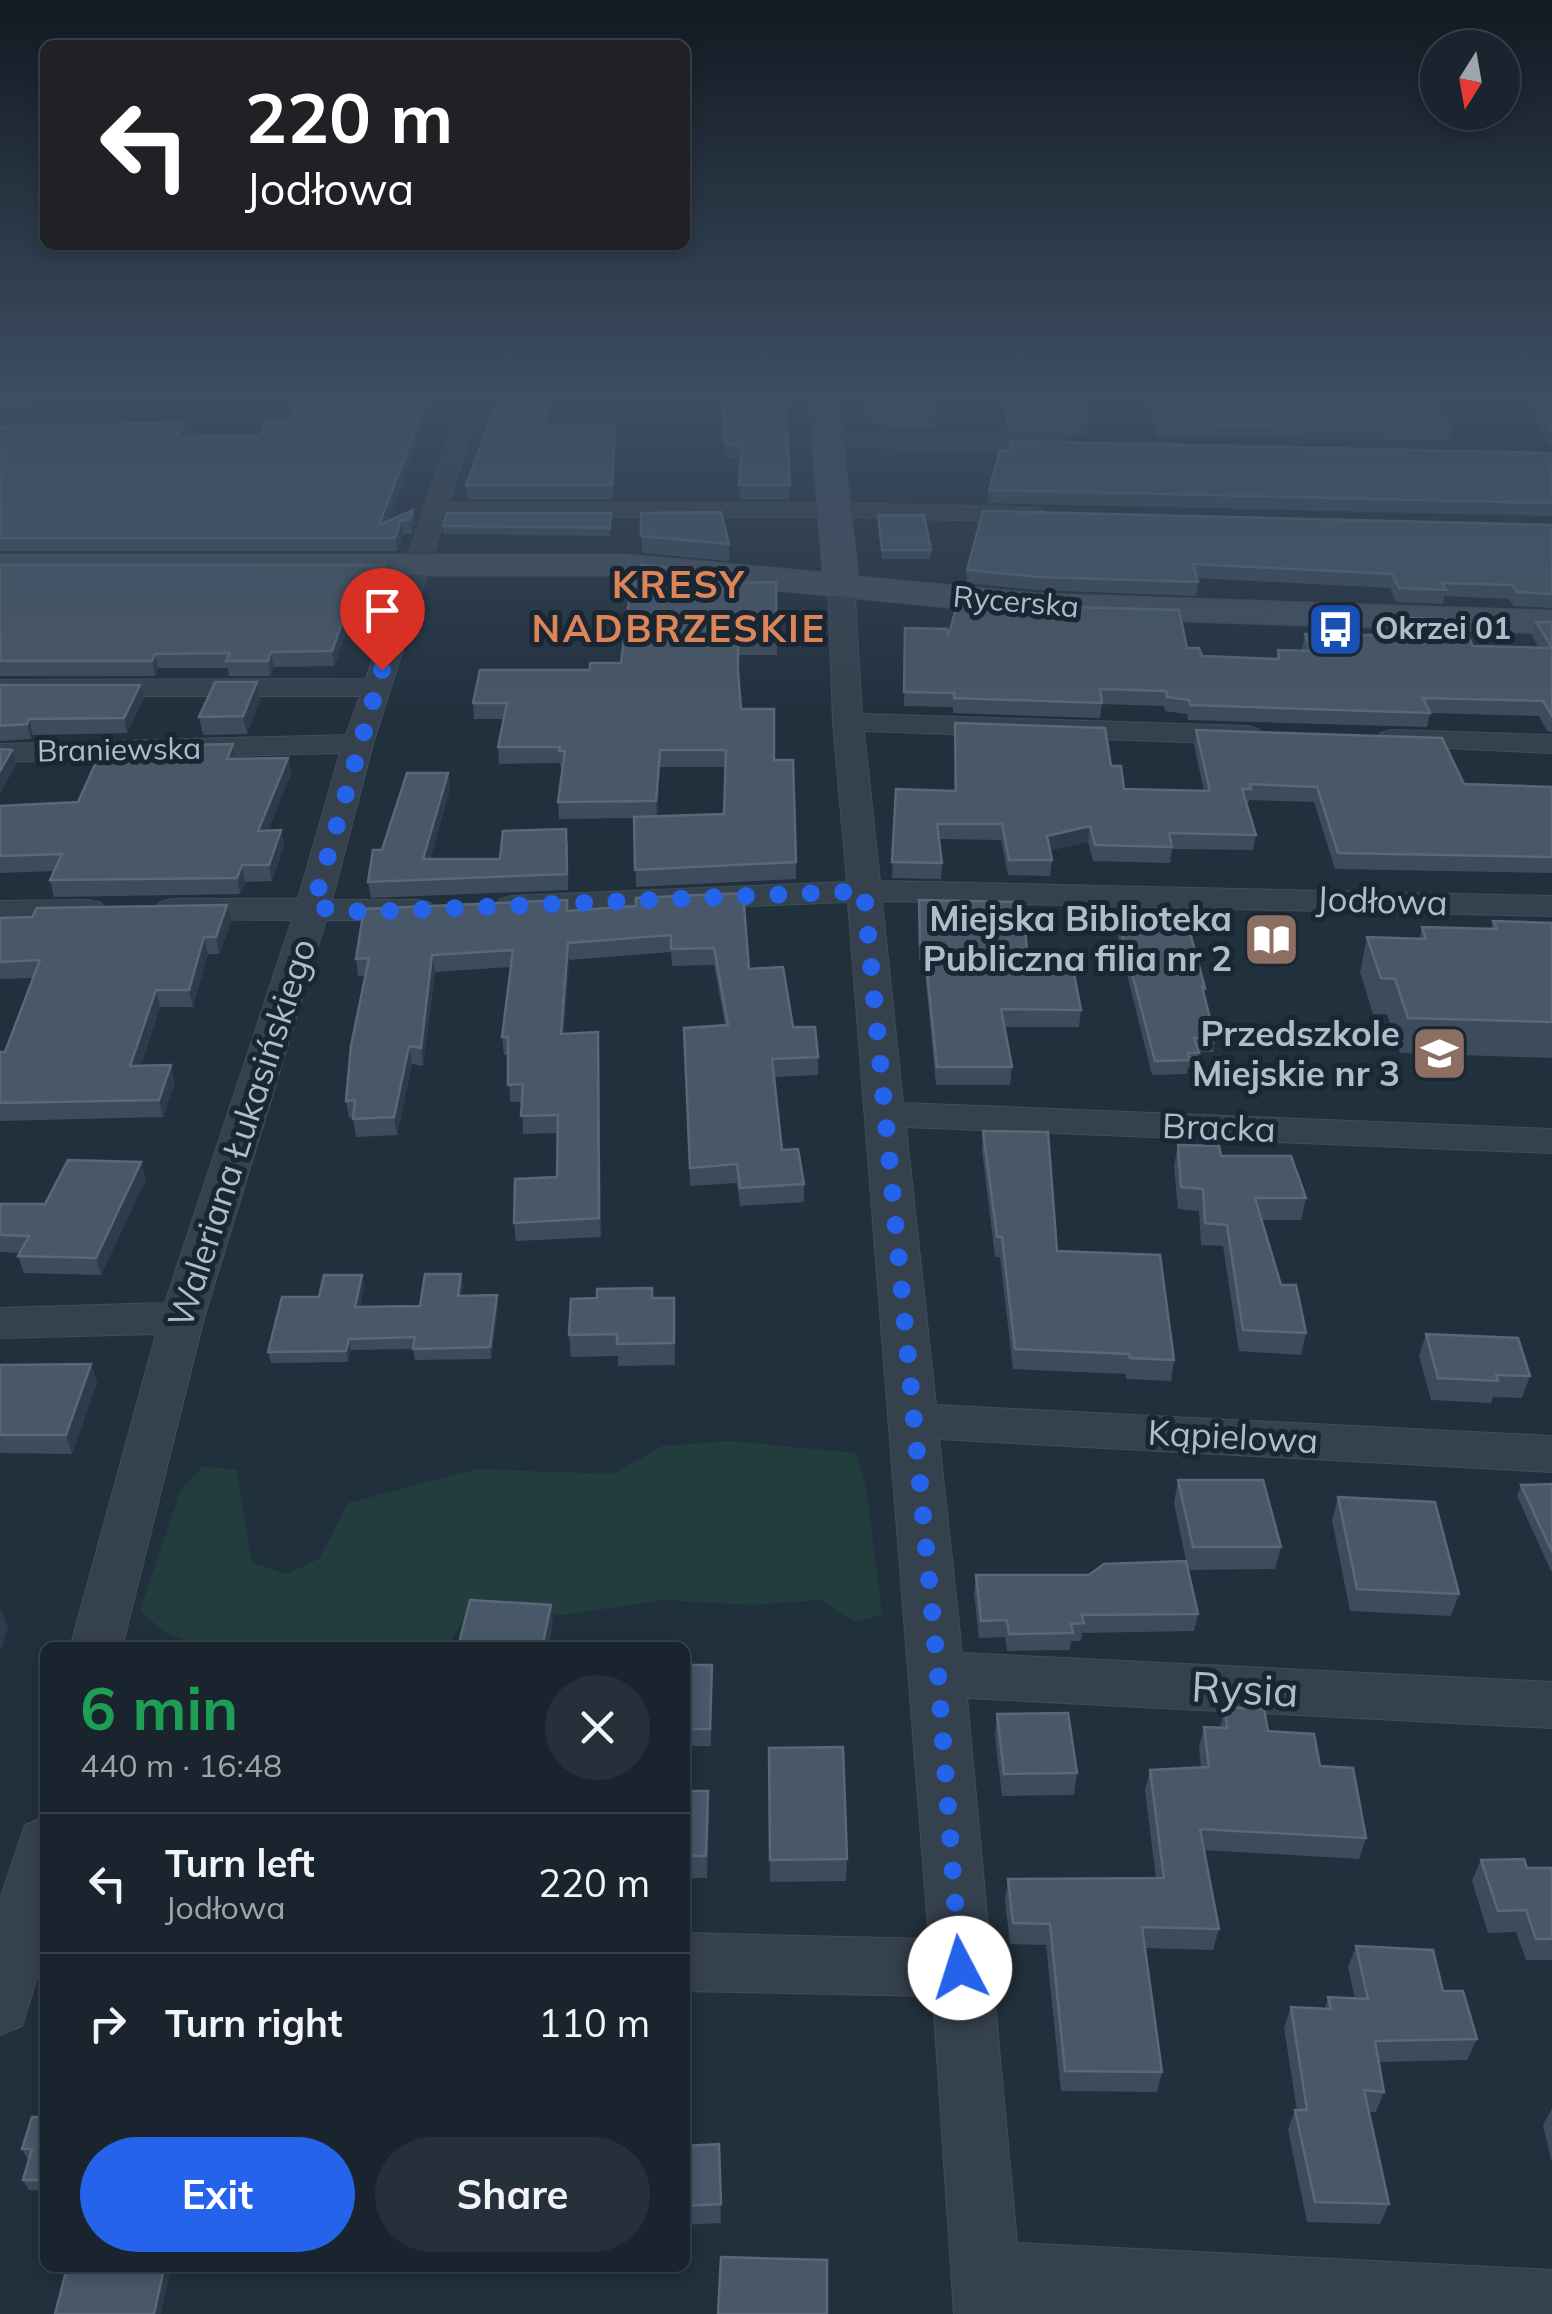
<!DOCTYPE html>
<meta charset="utf-8">
<style>
:root{--surface:#19242e;--page:#26303a;--text:#f1f3f6;--muted:#9fa4aa;--line:#37414a;--accent:#2563eb}
body{margin:0;font-family:Mulish,sans-serif;background:var(--page);color:var(--text);height:100vh;display:flex;flex-direction:column;font-size:38px;white-space:nowrap}
*{box-sizing:border-box;margin:0}
p{font-size:32px;color:var(--muted)}
.icon{flex:none;width:55px;height:55px;fill:none;stroke:currentColor;stroke-width:2;stroke-linecap:round;stroke-linejoin:round}
.map{position:relative;flex:1;overflow:hidden}
.details{position:absolute;left:40px;top:1642px;width:650px;height:630px;display:flex;flex-direction:column;background:var(--surface);border-radius:15px;box-shadow:0 5px 15px #0003,0 0 0 2px var(--line)}
.details>*{flex:none}
.hud{position:absolute;left:40px;top:40px;width:650px;height:210px;border-radius:15px;box-shadow:0 5px 15px #0003,0 0 0 2px var(--line);background:#202124;color:#fff;overflow:hidden}
.needle{width:65px;rotate:191deg}
.controls{position:absolute;left:1420px;top:30px;display:grid;gap:20px}
.controls a{display:grid;place-items:center;width:100px;height:100px;border-radius:50%;background:var(--surface);box-shadow:0 5px 15px #0003,0 0 0 2px var(--line);font-size:50px}
.pin{position:absolute;display:grid;place-items:center;width:85px;height:85px;color:#fff;margin:-102px -42px;border-radius:50% 50% 50% 0;rotate:-45deg;box-shadow:0 0 10px #0007}
.pin .icon{rotate:45deg}
.me{position:absolute;width:110px;margin:-55px;rotate:355deg;stroke-linejoin:round;filter:drop-shadow(0 0 8px #0008)}
.turn{display:flex;align-items:center;gap:35px;height:210px;padding:0 40px;font-size:45px}
.turn .icon{width:130px;height:130px;stroke-width:2.5}
.turn b{display:block;font-size:70px;line-height:85px}
.round{display:grid;place-items:center;flex:none;width:105px;height:105px;border-radius:52px;background:var(--page)}
.headline{display:flex;align-items:center;justify-content:space-between;height:170px;padding:0 40px}
h1{font-size:60px;font-weight:700;line-height:75px;color:#1e9e55}
.action{display:flex;gap:20px;margin-top:auto;padding:20px 40px}
.action a{flex:1;height:115px;border-radius:60px;background:var(--accent);color:#fff;font-size:40px;font-weight:700;line-height:115px;text-align:center}
.action a+a{background:var(--page);color:var(--text)}
ul{padding:0;list-style:none}
li{display:flex;align-items:center;gap:30px;height:140px;padding:0 40px;border-top:2px solid var(--line)}
li div{flex:1}
li b{display:block;font-size:38px}
li em{font-style:normal}
.map>svg:first-child{display:block}
.green{fill:#233d3e}
.lines{fill:none;stroke-linecap:round;stroke-linejoin:round}
.street-casing{stroke:#414d59;stroke-width:2}
.secondary-casing{stroke:#414d59;stroke-width:3}
.street{fill:#35414d;fill-rule:evenodd}
.secondary{fill:#435160;fill-rule:evenodd}
.wall{fill:#3c4c5c;fill-rule:evenodd}
.shaded-wall{fill:#2c3c4b}
.building{fill:#485868;stroke:#586877;stroke-width:2.5}
.route{stroke:#2563eb;stroke-width:18;stroke-dasharray:0 32.4}
.labels{text-anchor:middle;stroke-width:10;stroke-linejoin:round;paint-order:stroke}
.far-street-label{font-size:30px;fill:#b0bcc9;stroke:#1a2632}
.far-poi-label{font-size:30px;font-weight:bold;fill:#b0bcc9;stroke:#1a2632;text-anchor:start}
.street-label{font-size:35px;fill:#b0bcc9;stroke:#1a2632}
.poi-label{font-size:35px;font-weight:bold;fill:#b0bcc9;stroke:#1a2632;text-anchor:end}
.far-district-label{font-size:38px;font-weight:bold;letter-spacing:2.5px;fill:#db8559;stroke:#1a2632}
.near-street-label{font-size:42px;fill:#b0bcc9;stroke:#1a2632}
</style>
<div class="map">
<svg width="1552" height="2314" viewBox="0 0 1552 2314">
<rect width="100%" height="100%" fill="#21303d"/>
<!-- green -->
<path class="green" d="M729 1441 856 1453 866 1487 882 1615 856 1622 820 1600 753 1605 664 1600 562 1615 470 1608 447 1647 207 1648 166 1633 140 1611 181 1490 203 1466 237 1470 251 1562 286 1574 319 1559 348 1503 477 1469 613 1474 662 1446Z"/>
<g class="lines">
<defs>
<path id="street" d="M463 393H484L449 503H834L1038 508 1050 515 1038 522 834 517H445L373 744 332 900H419L431 903 436 910 431 917 419 920H326L204 1318 122 1648H70L156 1334 0 1338V1308L165 1303 292 920 172 919 160 916 155 909 160 902 172 899H298L340 753 0 762V744L346 735 360 696H0V680L366 679Z
M828 434 1063 438 1074 445 1063 452 820 446 817 441Z
M841 575 854 583 862 714 1248 726 1258 729 1263 735 1258 741 1248 744 864 731 880 881 1552 896V916L882 901 903 1103 1552 1129V1153L906 1127 936 1405 1552 1436V1472L939 1439 962 1653 1552 1682V1728L967 1698 1017 2243 1552 2270V2314H954L933 1996 685 1991V1933L929 1939 848 902 512 916 500 913 495 906 500 899 512 896 847 882 833 722 828 583Z
M1391 730 1552 735V753L1381 745 1376 739 1381 733Z
M89 900 101 903 106 910 101 917 0 921V901Z
M45 1817V1951L22 2026 0 2035V1899L25 1825Z"/>
<path id="secondary" d="M809 393H837L858 577 1037 594 1552 611V633L1037 616 628 575H0V555H628L823 573Z"/>
</defs>
<!-- street casing -->
<use href="#street" class="street-casing"/>
<!-- secondary casing -->
<use href="#secondary" class="secondary-casing"/>
<!-- street -->
<use href="#street" class="street"/>
<!-- secondary -->
<use href="#secondary" class="secondary"/>
</g>
<!-- wall -->
<path class="wall" d="M0 393H47L33 409H0Z
M440 393 431 417H427L388 521 413 510 415 524 411 534H403L397 551H0V427L189 435 188 437 260 436 292 420Z
M554 393 548 426 615 425 613 499H467L466 485Z
M722 393 790 485V499H740L741 458H725Z
M860 393H930L934 416V428L866 425Z
M1002 393H1082L1087 423 1086 435 1007 433Z
M1144 393H1552V444L1549 443 1522 399 1427 396 1452 429 1449 441 1156 436Z
M1010 441 1552 453V516L988 503 989 490 1009 451Z
M611 513 610 536 443 534V526Z
M641 513 729 544V561L642 553Z
M878 515 931 550 930 559H882Z
M1552 525V608L1514 606 1509 599 1444 596 1443 604 1396 602 1390 588 1197 578 1198 582 1196 596 1037 590 966 583 967 570Z
M0 565H385L387 579 371 621H350L334 666 274 667 270 676H229L228 668H158L155 676H0Z
M776 582 777 655H739L738 675 741 709 774 760 796 862V879L636 887 634 818 559 819 558 802 563 767H560V763L499 764 498 747 504 719H474L473 703 621 663 738 583ZM660 767H725L724 814 657 816Z
M1412 618 1473 646 1539 648 1532 636 1536 622H1552V732L1547 731 1539 716 1430 713 1427 727 1188 720 1187 714 1165 711 1164 706 1102 704 1100 718 953 713V707L904 706 905 628 948 637 1187 648 1202 656 1276 658 1278 650 1303 651 1302 648 1305 634 1411 636 1409 632Z
M0 685H140L143 700 127 733 33 735 31 739 0 741Z
M260 700 247 734 203 735 199 717Z
M955 723 1111 766 1124 789 1204 791 1194 745 1196 730 1464 784 1552 787V873L1335 869 1314 802 1249 800 1248 804H1247L1256 835 1253 850 1172 849 1170 863 1093 861 1088 842 1050 850 1052 860 1050 876 1008 875 1001 840 939 839 942 863 941 879 892 878 896 789 954 791Z
M288 758 291 774 268 830H281L284 846 272 881 245 882 240 894 54 897 50 880 54 871 0 873V806L78 802 236 759Z
M448 773 450 789 430 859H500L568 844V890L371 898 368 882 382 850Z
M636 898 749 969 818 1057V1075L774 1077 782 1150 804 1184V1202L740 1206 737 1183 690 1186 684 1028 725 1025 714 965 672 966 671 952 569 960 564 1034 599 1050 601 1237 516 1241 514 1223 557 1177 558 1133 523 1134 522 1102H510L508 1054 504 1055 502 1037 510 967 435 972 423 1066 412 1064 397 1135 356 1137 353 1118H349L346 1101 366 976H358L356 959 567 911 636 906Z
M919 900 1028 964 1081 1010 1079 1027H1004L1012 1067 1010 1085H936L924 961H919Z
M0 918 231 922 219 954H208L193 1007H160L141 1065 175 1082 163 1117 0 1121V1052H5L34 978 0 979Z
M1493 921 1552 923V1058L1400 1053 1387 1014H1373L1360 972 1367 937 1420 938 1422 927 1491 929Z
M1119 924 1205 988 1204 995 1215 1038 1213 1052H1198L1197 1067H1188L1187 1074 1152 1075 1118 938Z
M983 1131 1057 1251 1174 1360 1171 1381 1126 1379V1374L1013 1369 1000 1257H995L982 1150Z
M1178 1145 1221 1156 1306 1198 1301 1220H1262L1281 1285 1306 1333 1301 1355 1239 1351 1223 1246 1201 1245 1199 1211 1178 1209 1174 1166Z
M146 1179 101 1275 24 1273 18 1256 20 1253 0 1252V1204H45Z
M362 1275 364 1286 360 1307 420 1306 463 1285 461 1296 498 1306 491 1359 415 1360 413 1349 351 1350 348 1362 271 1363 268 1352 319 1297Z
M653 1298H674L675 1365 618 1366V1356L571 1357 569 1335Z
M1426 1334 1530 1376 1522 1398 1493 1397 1491 1403 1431 1400 1419 1356Z
M91 1364 97 1382 72 1454 0 1453V1365Z
M1178 1480 1281 1547 1275 1569 1188 1570 1174 1503Z
M1552 1484V1571H1551L1517 1496 1521 1485Z
M1338 1497 1459 1594 1451 1616 1350 1611 1332 1520Z
M976 1575 1198 1614 1194 1631 1082 1633 1081 1641H1071L1070 1650 1007 1651 1005 1637 979 1638 974 1593Z
M685 1665H712L711 1746H685Z
M1225 1707 1268 1731 1320 1766 1366 1838 1359 1859 1204 1850 1219 1929 1213 1950 1145 1948 1162 2072 1157 2092 1061 2091 1046 1945 1010 1944 1005 1900 1008 1879 1156 1878 1145 1791 1150 1770 1201 1767 1199 1748 1204 1727 1220 1728Z
M997 1714 1077 1773 1074 1795 1002 1796 995 1736Z
M769 1748 847 1859 846 1881 770 1882Z
M685 1791 709 1813 707 1878H685Z
M1481 1860 1527 1868H1552V1960H1526L1516 1932 1488 1933 1472 1881Z
M1356 1946 1443 1991 1477 2039 1467 2060 1379 2062 1384 2092 1376 2112H1369L1389 2204 1380 2224 1307 2222 1288 2130 1295 2110H1297L1284 2028 1291 2007 1325 2009 1328 1997 1355 1999 1348 1967Z
M1552 2108V2163L1543 2125Z
M45 2117V2190H29L23 2180 29 2160H28L22 2149Z
M719 2144 721 2223 685 2225V2146Z"/>
<!-- shaded-wall -->
<path class="shaded-wall" d="M33 393H47L33 409 30 397Z
M434 393H440L431 417 429 405Z
M550 393H554L545 440 544 426Z
M425 405 427 417 381 538 379 525Z
M186 422 189 435 178 450 176 437Z
M615 425 616 439 613 499 612 485Z
M413 510 415 524 411 534 410 520Z
M401 520 403 534 397 551 395 538Z
M385 565 387 579 371 621 369 607Z
M348 606 350 621 334 666 332 651Z
M271 652 274 667 270 676 268 661Z
M155 654 158 668 155 676 152 661Z
M257 682 260 700 247 734 243 716Z
M140 685 143 700 127 733 124 718Z
M29 719 33 735 31 739 27 724Z
M233 744 236 760 227 759Z
M12 750 16 765 0 794V771Z
M660 750V767L657 818 656 801Z
M288 758 291 774 262 847 258 831Z
M448 773 450 789 425 875 423 859Z
M1090 826 1088 842 1045 852 1047 836Z
M281 830 284 846 272 881 269 865Z
M242 865 245 882 240 894 237 878Z
M227 905 231 922 219 954 216 937Z
M204 937 208 954 193 1007 189 990Z
M568 943 569 960 563 1051 561 1034Z
M432 955 435 972 423 1066 421 1048Z
M156 990 160 1007 135 1083 130 1066Z
M598 1032 599 1050 601 1237 599 1218Z
M409 1046 412 1064 397 1135 394 1117Z
M171 1065 175 1082 163 1117 159 1100Z
M141 1162 146 1179 101 1275 96 1258Z
M461 1274 463 1285 460 1307 458 1296Z
M362 1275 364 1286 357 1318 355 1307Z
M497 1295 498 1306 491 1359 490 1347Z
M349 1339 351 1350 348 1362 346 1351Z
M91 1364 97 1382 72 1454 66 1435Z
M551 1605 553 1625 548 1648H542Z
M1 1609 8 1627 0 1652V1613Z
M708 1791 709 1813 707 1878 706 1856Z
M164 2268H171L161 2314H154Z"/>
<!-- building -->
<path class="building" d="M0 393H33L30 397H0Z
M292 393H434L429 405H425L379 525 413 510 410 520H401L395 538H0V496H1L0 495V427L186 422 176 437 260 436 266 420H292Z
M500 393H550L544 426 615 425 612 485H466Z
M722 393H785L790 485H739L742 444H725Z
M862 393H930L934 416 866 413Z
M1004 393H1082L1087 423 1008 421Z
M1149 393H1425L1452 429 1158 424Z
M1528 393H1552V431Z
M1010 441 1552 453V503L989 490 1000 450 1011 451Z
M983 511 1552 525V594L1517 592 1512 585 1442 583 1446 590 1399 588 1392 574 1193 564 1198 582 1038 577 967 570Z
M721 512 729 544 641 536V513Z
M447 513H611L610 528 443 526Z
M878 515H924L931 550H882Z
M0 565H385L369 607 348 606 332 651 271 652 268 661H226L230 653 155 654 152 661H0Z
M641 565 736 575 738 583 776 582 777 639H738V671L741 709H774V760H793L796 862 635 870 634 817 724 814 726 750H660L656 801 558 802 565 751H559L560 747H498L507 703H473L480 670H590V663H621L632 577H641Z
M959 598 1038 606 1179 610 1187 648H1199L1202 656 1279 659 1278 650 1311 651 1305 634 1420 636 1412 618 1460 620 1473 646 1552 648 1536 622H1552V716L1543 701 1423 698 1430 713 1190 705 1189 700 1167 697 1166 691 1100 689 1102 703 954 698V693L904 692 905 628 947 629 948 637Z
M215 682H257L243 716 199 717Z
M0 685H140L124 718 29 719 27 724 0 726Z
M955 723 1105 728 1111 766H1121L1124 789 1210 791 1196 730 1442 738 1464 784 1552 787V857L1338 853 1317 787 1250 784 1251 789H1242L1256 835 1169 833 1172 847 1095 845 1090 826 1047 836 1052 860H1009L1002 824H937L942 863 892 862 896 789 956 791Z
M233 744 227 759 288 758 258 831 281 830 269 865H242L237 878 50 880 62 854 0 856V806L78 802 98 758 183 756 188 745Z
M0 749 12 750 0 771Z
M407 773H448L423 859H500L503 831 566 829 567 874 368 882 373 850H382Z
M743 893 749 969 783 967 793 1027H815L818 1057 772 1059 782 1150 798 1149 804 1184 740 1188 737 1164 690 1168 684 1028 728 1025 714 948 671 949V935L568 943 561 1034 598 1032 599 1218 514 1223 515 1179 557 1177 558 1115 521 1116 523 1084 508 1085V1037H502L513 950 432 955 421 1048 409 1046 394 1117 353 1119 355 1100 346 1101 351 1046 369 958 356 959 364 909 567 900V911L636 906V898Z
M919 900 1023 902 1028 964H1072L1081 1010 1001 1009 1012 1067H937L924 944H920Z
M227 905 216 937H204L189 990H156L130 1066 171 1065 159 1100 0 1103V1052H5L40 960 0 962V918L32 917 37 908Z
M1493 921 1552 923V1022L1408 1018 1395 979 1381 978 1367 937 1426 939 1422 927 1497 929Z
M1119 924 1188 925 1205 988 1202 987 1215 1038H1194L1199 1053H1188L1190 1060 1155 1061Z
M983 1131 1048 1132 1057 1251 1160 1255 1174 1360 1130 1358 1129 1354 1015 1349 1002 1237H997Z
M1178 1145 1219 1146 1221 1156H1291L1306 1198H1255L1281 1285H1296L1306 1333 1243 1330 1227 1225 1205 1223 1203 1189 1181 1187Z
M68 1160 141 1162 96 1258 18 1256 29 1236 0 1235V1204H45Z
M425 1274H461L458 1296 497 1295 490 1347 413 1349 415 1337 349 1339 346 1351 268 1352 282 1297H319L324 1275H362L355 1307 420 1306Z
M652 1288V1298H674V1343L617 1344V1334L569 1335 571 1299 597 1298V1289Z
M1426 1334 1518 1338 1530 1376 1496 1375 1498 1381 1438 1378Z
M91 1364 66 1435H0V1365Z
M1178 1480H1263L1281 1547H1193Z
M1552 1484V1552L1521 1485Z
M1338 1497 1435 1502 1459 1594 1357 1589Z
M1186 1561 1198 1614 1082 1615 1084 1623 1071 1624 1073 1633 1009 1634 1007 1620 981 1621 976 1575H1089L1104 1564Z
M470 1600 551 1605 542 1648H447L458 1647Z
M685 1665H712L710 1729H685Z
M1225 1707 1264 1709 1268 1731 1314 1734 1320 1766 1353 1768 1366 1838 1200 1829 1219 1929 1142 1927 1162 2072 1065 2071 1050 1924 1013 1923 1008 1879 1164 1878 1150 1770 1209 1767 1204 1727 1227 1728Z
M1068 1713 1077 1773 1004 1774 997 1714Z
M843 1747 847 1859 770 1860 769 1748Z
M685 1791H708L706 1856H685Z
M1524 1859 1527 1868H1552V1939H1536L1526 1910 1498 1911 1481 1860Z
M1356 1946 1433 1950 1443 1991H1463L1477 2039 1375 2041 1384 2092 1364 2090 1389 2204 1315 2202 1295 2110H1307L1291 2007 1331 2009 1328 1997 1368 1999Z
M32 2117H45V2180H23L32 2149H22Z
M719 2144 721 2204 685 2206V2146Z
M721 2257 827 2260V2314H718Z
M67 2268H164L154 2314H55Z"/>
<!-- sky -->
<linearGradient id="sky" x2="0" y2="1"><stop stop-color="#121a22"/><stop offset="0.55" stop-color="#3d4e62"/><stop offset="1" stop-color="#3d4e62" stop-opacity="0"/></linearGradient>
<rect width="1552" height="717" fill="url(#sky)"/>
<g class="lines">
<!-- route -->
<path class="route" d="M382 670 313 907 364 912 864 891 938 1674 960 1968"/>
</g>
<!-- icons -->
<defs>
<symbol id="bus-square" viewBox="-11 -11 22 22"><rect x="-9" y="-9" width="18" height="18" rx="4" fill="#1a4fb4" stroke="#1a2632"/><path d="M-5-6H5V4H4V6H2V4H-2V6H-4V4H-5ZM-3.5-4V0h7V-4ZM-3.5 1.2v1.5H-2V1.2ZM2 1.2v1.5H3.5V1.2Z" fill="#fff"/></symbol>
<symbol id="library-square" viewBox="-11 -11 22 22"><rect x="-9" y="-9" width="18" height="18" rx="4" fill="#8d6e63" stroke="#1a2632"/><path d="M-6-4Q-3-5.5-.7-3.5V5Q-3 3-6 4ZM6-4Q3-5.5 .7-3.5V5Q3 3 6 4Z" fill="#fff"/></symbol>
<symbol id="school-square" viewBox="-11 -11 22 22"><rect x="-9" y="-9" width="18" height="18" rx="4" fill="#8d6e63" stroke="#1a2632"/><path d="M0-5L7-2L0 1L-7-2ZM-4 1L0 2.5L4 1V4Q0 6-4 4Z" fill="#fff"/></symbol>
</defs>
<g fill-rule="evenodd">
<use href="#bus-square" x="1304" y="598" width="63" height="63"/>
<use href="#library-square" x="1240" y="908" width="63" height="63"/>
<use href="#school-square" x="1408" y="1022" width="63" height="63"/>
</g>
<g class="labels">
<!-- far-street labels -->
<g class="far-street-label">
<text transform="translate(1016 602) rotate(5)" y="10">Rycerska</text>
<text transform="translate(119 750) rotate(-1)" y="10">Braniewska</text>
</g>
<!-- far-poi labels -->
<g class="far-poi-label">
<text x="1375" y="639">Okrzei 01</text>
</g>
<!-- street labels -->
<g class="street-label">
<text transform="translate(1382 901) rotate(2)" y="12">Jodłowa</text>
<text transform="translate(1219 1128) rotate(2)" y="12">Bracka</text>
<text transform="translate(242 1133) rotate(-72)" y="12">Waleriana Łukasińskiego</text>
<text transform="translate(1233 1437) rotate(3)" y="12">Kąpielowa</text>
</g>
<!-- poi labels -->
<g class="poi-label">
<text x="1232" y="931">Miejska Biblioteka<tspan x="1232" dy="40">Publiczna filia nr 2</tspan></text>
<text x="1400" y="1046">Przedszkole<tspan x="1400" dy="40">Miejskie nr 3</tspan></text>
</g>
<!-- far-district labels -->
<g class="far-district-label">
<text x="679" y="598">KRESY<tspan x="679" dy="44">NADBRZESKIE</tspan></text>
</g>
<!-- near-street labels -->
<g class="near-street-label">
<text transform="translate(1245 1689) rotate(3)" y="15">Rysia</text>
</g>
</g>
</svg>
<div class="controls">
<a><svg class="needle" viewBox="-14 -14 28 28"><path d="M0-13l5 13h-10z" fill="#e53935"/><path d="M0 13l5-13h-10z" fill="#9fa4aa"/></svg></a>
</div>
<div class="pin" style="left:382px;top:670px;background:#d93025"><svg class="icon" aria-label="arrive" viewBox="0 0 24 24"><path d="M6 21V4h12l-3 4 3 4H6"/></svg></div>
<svg class="me" style="left:960px;top:1968px" viewBox="-20 -20 40 40"><circle r="19" fill="#fff"/><path d="M0-13L10 11 0 6-10 11z" fill="#2563eb"/></svg>
<div class="hud">
<div class="turn"><svg class="icon" aria-label="left" viewBox="0 0 24 24"><path d="M17 20v-9H6M10 6l-5 5 5 5"/></svg><div><b>220 m</b>Jodłowa</div></div>
</div>
<section class="details">
<div class="headline"><div><h1>6 min</h1><p>440 m · 16:48</p></div><a class="round"><svg class="icon" aria-label="close" viewBox="0 0 24 24"><path d="M6 6l12 12M18 6L6 18"/></svg></a></div>
<ul>
<li><svg class="icon" aria-label="left" viewBox="0 0 24 24"><path d="M17 20v-9H6M10 6l-5 5 5 5"/></svg><div><b>Turn left</b><p>Jodłowa</p></div><em>220 m</em></li>
<li><svg class="icon" aria-label="right" viewBox="0 0 24 24"><path d="M7 20v-9h11M14 6l5 5-5 5"/></svg><div><b>Turn right</b></div><em>110 m</em></li>
</ul>
<div class="action"><a>Exit</a><a>Share</a></div>
</section>
</div>
